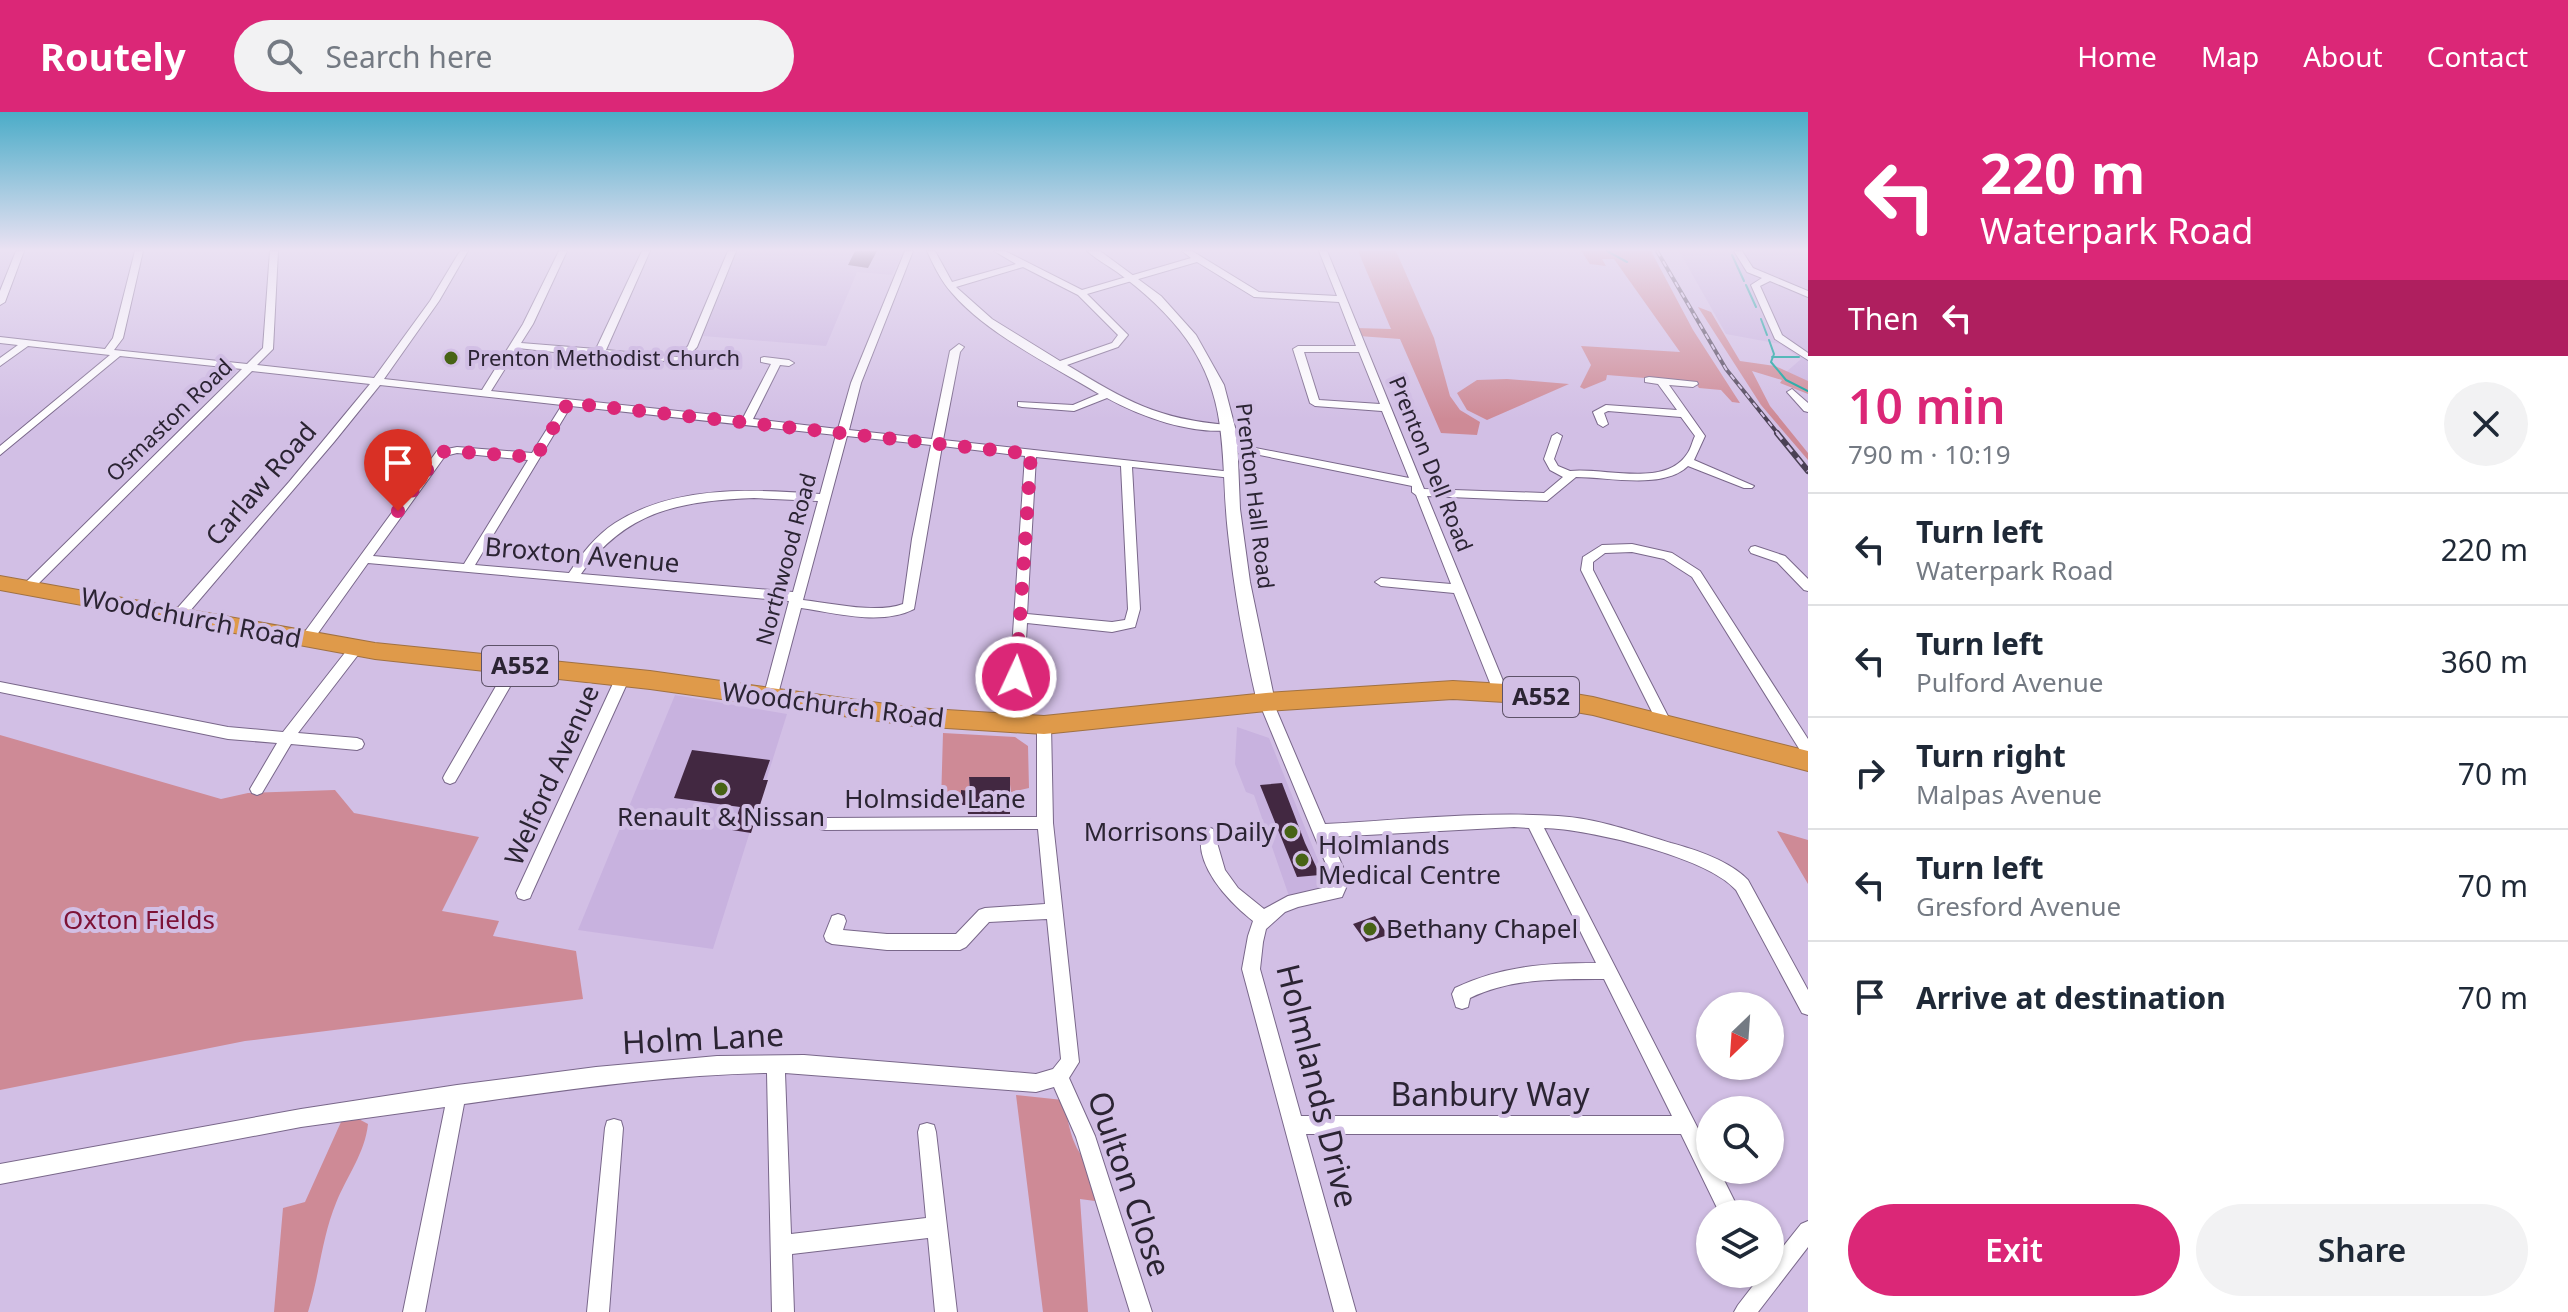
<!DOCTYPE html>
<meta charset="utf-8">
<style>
:root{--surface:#fff;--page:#f2f2f3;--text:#1f2937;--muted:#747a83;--line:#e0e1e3;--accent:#db2777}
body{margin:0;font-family:"Noto Sans",sans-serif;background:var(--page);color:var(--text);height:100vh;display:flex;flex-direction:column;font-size:30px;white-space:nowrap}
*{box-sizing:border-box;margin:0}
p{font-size:26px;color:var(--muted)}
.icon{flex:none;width:44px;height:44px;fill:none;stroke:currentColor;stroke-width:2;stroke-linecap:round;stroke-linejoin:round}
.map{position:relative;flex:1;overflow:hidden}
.details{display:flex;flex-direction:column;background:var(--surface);width:760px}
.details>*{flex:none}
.banner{background:#db2777;color:#fff;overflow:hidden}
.needle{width:52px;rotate:205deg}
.fabs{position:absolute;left:1696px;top:880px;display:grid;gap:16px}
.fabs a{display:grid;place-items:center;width:88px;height:88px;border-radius:50%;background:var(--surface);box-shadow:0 2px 6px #0004;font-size:40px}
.pin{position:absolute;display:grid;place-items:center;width:68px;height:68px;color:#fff;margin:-82px -34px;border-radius:50% 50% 50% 0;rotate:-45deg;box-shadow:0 0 8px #0007}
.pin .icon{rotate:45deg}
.me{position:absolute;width:88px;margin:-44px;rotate:3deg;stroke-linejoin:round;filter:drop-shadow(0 0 6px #0008)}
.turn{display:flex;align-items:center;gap:28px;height:168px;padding:0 40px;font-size:36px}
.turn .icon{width:104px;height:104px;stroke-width:2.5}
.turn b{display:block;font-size:56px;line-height:68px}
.then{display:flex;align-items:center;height:76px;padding:0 40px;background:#0003;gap:16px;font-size:30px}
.round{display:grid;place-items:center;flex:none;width:84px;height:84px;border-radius:42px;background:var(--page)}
.headline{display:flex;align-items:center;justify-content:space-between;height:136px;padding:0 40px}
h1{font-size:48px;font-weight:600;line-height:60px;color:var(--accent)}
.primary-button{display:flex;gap:16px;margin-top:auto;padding:16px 40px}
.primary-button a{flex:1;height:92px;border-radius:48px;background:var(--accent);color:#fff;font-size:32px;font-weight:600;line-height:92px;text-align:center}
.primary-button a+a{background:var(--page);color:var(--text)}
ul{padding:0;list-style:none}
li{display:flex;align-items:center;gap:24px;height:112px;padding:0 40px;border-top:2px solid var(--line)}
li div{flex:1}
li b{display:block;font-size:30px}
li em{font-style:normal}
header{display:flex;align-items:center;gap:48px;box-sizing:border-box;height:112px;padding:0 40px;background:var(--accent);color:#fff}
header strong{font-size:38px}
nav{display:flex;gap:44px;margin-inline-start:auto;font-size:28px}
.search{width:560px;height:72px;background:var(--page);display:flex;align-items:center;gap:20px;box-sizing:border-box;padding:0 28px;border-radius:44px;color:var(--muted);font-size:30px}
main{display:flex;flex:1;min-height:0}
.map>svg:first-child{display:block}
.built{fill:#c8b2df}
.green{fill:#ce8a96}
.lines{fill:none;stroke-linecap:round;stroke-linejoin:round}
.stream{stroke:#00a097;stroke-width:2}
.building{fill:#422841}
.street-casing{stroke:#79678a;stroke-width:2}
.secondary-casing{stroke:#79678a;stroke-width:2}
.highway-casing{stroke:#a07142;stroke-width:2}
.street{fill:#fff;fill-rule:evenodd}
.secondary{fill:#fff;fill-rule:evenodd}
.highway{fill:#df9a4a;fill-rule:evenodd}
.rail-far1-casing{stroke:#4b4155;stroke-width:4}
.rail-casing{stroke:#4b4155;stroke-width:6}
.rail-far1{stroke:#d2bfe5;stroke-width:2;stroke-dasharray:6;stroke-linecap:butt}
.rail{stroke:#d2bfe5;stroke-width:3;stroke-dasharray:8;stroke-linecap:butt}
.route{stroke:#db2777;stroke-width:14;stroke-dasharray:0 25.2}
.poi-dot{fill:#476315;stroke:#d2bfe5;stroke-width:3}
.labels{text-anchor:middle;stroke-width:8;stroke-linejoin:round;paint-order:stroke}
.far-poi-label{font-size:22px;fill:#2b2433;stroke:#d2bfe5;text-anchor:start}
.far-street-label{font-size:22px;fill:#2b2433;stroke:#d2bfe5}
.shield{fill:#d2bfe5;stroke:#5d5268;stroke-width:2}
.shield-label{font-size:24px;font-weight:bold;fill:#2b2433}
.street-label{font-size:26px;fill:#2b2433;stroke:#d2bfe5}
.poi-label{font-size:26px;fill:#2b2433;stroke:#d2bfe5;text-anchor:start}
.park-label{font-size:26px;fill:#7d1236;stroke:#d2bfe5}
.near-street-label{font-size:32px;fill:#2b2433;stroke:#d2bfe5}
</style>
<header>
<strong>Routely</strong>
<div class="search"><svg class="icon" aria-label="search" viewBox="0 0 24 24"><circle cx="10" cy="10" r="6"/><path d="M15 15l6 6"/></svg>Search here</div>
<nav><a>Home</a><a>Map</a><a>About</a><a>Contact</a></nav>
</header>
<main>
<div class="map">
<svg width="1808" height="1200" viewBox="0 0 1808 1200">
<rect width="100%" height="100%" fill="#d2bfe5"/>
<!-- built -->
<path class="built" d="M737 139H904L892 163 857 160 826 234 703 224Z
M1679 139H1808V270L1785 261 1801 247 1780 232 1726 222Z
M675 583 787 602 713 837 578 818Z
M1237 615 1269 626 1324 763 1331 764 1335 769 1333 777 1289 784 1254 683 1246 680 1235 652Z"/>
<!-- green -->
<path class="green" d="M1358 139H1396L1434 226 1450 284 1460 298 1480 310 1477 323 1441 321 1400 227 1359 224 1356 216 1391 217Z
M1581 139H1651L1693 218 1740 291 1732 290 1721 278 1699 276 1695 270 1607 263 1606 268 1584 277 1580 275 1591 253 1581 234 1680 240 1614 147H1602L1606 154 1590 152Z
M1698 195 1711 200 1740 249 1775 254 1808 269V282L1780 271 1782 268 1752 259 1770 294 1808 341V348L1761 293Z
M1507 267 1569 272 1487 308 1467 298 1457 281 1477 268Z
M943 621 1015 625 1028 634 1029 676 1011 680 1009 665 969 666 970 679H961V693L941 691Z
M0 623 221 687 248 681 335 678 354 701 479 725 442 799 499 809 493 824 576 839 583 887 245 929 0 978Z
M1777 719 1808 728V772Z
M1016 983 1063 988C1067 1002 1069 1019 1075 1032 1085 1055 1102 1055 1095 1089L1080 1087 1088 1200H1043Z
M355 1005 368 1012C365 1041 347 1064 336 1091 322 1125 319 1165 308 1200H274L283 1096 305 1090 341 1010Z"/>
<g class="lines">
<!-- stream -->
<path class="stream" d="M1607 139 1627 150
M1732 143 1744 169
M1746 173 1756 195
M1761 207 1767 223
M1769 228 1774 242 1771 250 1786 268 1808 279
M1772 245H1799"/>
</g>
<!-- building -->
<path class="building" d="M855 139H877L868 156 848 153Z
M692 638 770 648 763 668H768L751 721 732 718 740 695 674 686Z
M969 665H1010V702H968L967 693H961V678L970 679Z
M1282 671 1305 731 1320 763 1297 765 1260 673Z
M1375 804 1388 823 1366 830 1353 812Z"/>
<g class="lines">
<defs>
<path id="street" d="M16 139H24L5 190 0 193V179Z
M135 139H143L123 226 114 238 247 252 263 236 270 139H278L273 237 257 253 374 266 430 189 460 139H468L439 189 384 267 482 278 523 212 559 139H567L533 212 521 231 596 237 642 139H650L606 238 678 245 688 234 728 139H736L697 235 683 250 599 245 518 236 491 279 743 306 771 252 761 250V246L764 245 789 248 794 251 789 254 780 253 753 307 838 317 851 271 905 139H913L861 271 849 318 932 327 950 239 959 232 964 235 960 240 943 328 1232 360 1238 363 1232 366 1132 355 1140 497 1135 515 1112 520 1027 511 1022 595 1020 599H1010L1008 595 1025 344 942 334 914 497C881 514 836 501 801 496L777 586 770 591 763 586 789 489 368 451 311 531H301L299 528 301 525 437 339 457 335 532 341 562 293 380 273 334 330 184 506H174L173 503 174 500 289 370 370 272 252 259 31 479H23L21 476 23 473 242 257 120 244 0 343V334L110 243 28 234 0 254V246L18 233 0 231V225L105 237 113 226ZM571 294 836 323 820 382C753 377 675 373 615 411 595 424 582 442 569 461L475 453ZM847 324 931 333 912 427 903 492C876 502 831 491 803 488ZM457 341 528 348 464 452 373 444 445 344ZM1036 345 1121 354 1128 497 1125 508 1112 510 1027 502ZM754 386 818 389 793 480 581 462C626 398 681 389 754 386Z
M927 139H935L952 170 1016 152 994 139H1005L1082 178 1191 146 1182 139H1192L1259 180 1337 184 1319 139H1327L1424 377 1544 381 1563 365 1550 358 1544 347 1552 324 1557 321 1562 324 1554 347 1558 354 1570 359C1603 355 1665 376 1687 342 1691 337 1692 330 1695 324L1681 305 1608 299 1604 301 1608 312 1603 315 1598 312 1593 300 1606 293 1677 298 1658 272 1645 270V266L1649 265 1697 270 1698 272 1693 275 1669 273 1705 324 1694 348 1754 374 1752 376H1744L1688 354C1663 378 1608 365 1576 365L1547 389 1427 384 1508 581 1501 586 1494 581 1454 481 1381 474 1375 470 1381 466 1451 472 1416 383 1412 380V374L1230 337 1225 334 1230 331 1409 366 1382 299 1315 294 1310 291 1293 237 1298 234H1356L1339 190 1254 185 1197 150 1087 182 1128 223 1118 235 1067 253C1127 289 1156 307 1228 313L1233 316 1232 318C1192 323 1141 305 1107 286L1074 299 1022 295 1018 294V290L1073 293 1099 282C1053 254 987 222 952 181 941 169 934 154 927 139ZM1023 155 1078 183 1118 223 1112 231 1060 249 992 207 956 175ZM1304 240H1359L1380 292 1319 288Z
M1734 139H1742L1753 156 1808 179V185L1770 169 1760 174 1782 223 1808 241V248L1775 227 1751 173 1762 166 1747 160Z
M1792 277 1808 291V300L1804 299 1787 280Z
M1632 432 1672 441 1700 459 1808 627V645L1803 643 1692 465 1664 447 1632 440 1605 441 1593 450V458L1672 612 1670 616H1660L1581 458 1583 445 1602 433Z
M1755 434 1785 444 1808 467V479L1804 478 1777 450 1751 441 1749 438 1751 435Z
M356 531 363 536 361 539 298 621 357 626 362 628 364 632 362 636 357 638 291 632 262 681 257 683 252 681 250 677 277 631 228 627 0 580V570L228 615 283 620 351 533Z
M515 549 522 554 455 670 450 672 445 670 443 666 445 662 510 550Z
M623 560 630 565 532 781 530 786 524 788 518 786 516 781 616 565Z
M1266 585 1273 590 1325 712C1400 708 1484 699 1558 704 1596 706 1635 720 1671 731 1697 738 1730 749 1748 768L1808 878V903L1802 901 1736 778C1707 745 1589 717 1544 716L1710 1040V1058H1719L1741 1102H1720L1681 1022H1306L1356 1200H1334L1242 857 1248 824 1253 809C1229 790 1191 751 1203 717L1208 715 1213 717 1225 758 1238 776 1264 797 1288 784 1331 774 1333 769 1259 590ZM1514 715 1529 716 1596 851C1546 851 1501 854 1455 876L1452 882 1456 895 1462 897 1468 895 1470 886C1512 866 1558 867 1604 867L1672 1004H1301L1260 857 1263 830 1266 817 1285 800 1298 795 1342 785 1349 769 1330 725Z
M1044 608 1049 609 1051 613 1053 711 1079 950 1069 966 1095 1024 1152 1200H1130L1076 1025 1054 975 1036 980 785 961 791 1122 926 1106 918 1020 920 1013 927 1011 934 1013 936 1020 957 1200H935L928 1126 792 1142 794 1200H772L767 961C665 963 565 978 464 992L425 1200H403L445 995 301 1015 0 1072V1052L301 997 457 973 596 955 717 944 804 943 1036 962 1053 957 1061 947 1047 807 989 810 966 835 960 838H887L832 832 826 829 824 824 832 804 838 802 844 804 846 809 843 818 887 822H956L979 798 985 796 1045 792 1038 717 825 718 820 717 817 712 820 707 825 706 1037 705V613L1039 609Z
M614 1007 621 1009 623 1016 609 1200H587L605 1016 607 1009Z
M1808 1109V1135L1758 1200H1734L1738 1193 1762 1162H1770V1151L1801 1112Z"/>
<path id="secondary" d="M1087 139H1100L1161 184 1196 223 1224 273 1237 323 1240 397 1250 470 1275 590 1272 595H1260L1257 590C1244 534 1234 478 1228 421 1220 351 1231 290 1187 228 1168 201 1143 179 1117 160 1107 153 1096 147 1087 139Z"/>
<path id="highway" d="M0 464 375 531 650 559 915 596 1044 604 1266 581 1453 569 1522 573 1593 585 1808 639V659L1593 603 1522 591 1453 587 1266 599 1044 622 915 614 650 577 375 547 0 478Z"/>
</defs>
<!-- street casing -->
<use href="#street" class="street-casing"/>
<!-- secondary casing -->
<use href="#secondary" class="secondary-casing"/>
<!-- highway casing -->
<use href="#highway" class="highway-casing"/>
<!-- street -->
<use href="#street" class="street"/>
<!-- secondary -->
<use href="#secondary" class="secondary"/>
<!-- highway -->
<use href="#highway" class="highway"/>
<defs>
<path id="rail-far1" d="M1657 139 1726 257 1779 323"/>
<path id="rail" d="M1777 321 1808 359"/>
</defs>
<!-- rail-far1 casing -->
<use href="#rail-far1" class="rail-far1-casing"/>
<!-- rail casing -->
<use href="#rail" class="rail-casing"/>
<!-- rail-far1 -->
<use href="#rail-far1" class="rail-far1"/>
<!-- rail -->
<use href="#rail" class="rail"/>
</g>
<!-- sky -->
<linearGradient id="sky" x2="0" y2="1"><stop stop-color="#4bacc8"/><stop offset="0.45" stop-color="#ebe2f3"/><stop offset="1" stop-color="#ebe2f3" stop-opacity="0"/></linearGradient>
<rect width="1808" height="307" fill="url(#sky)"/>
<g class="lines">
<!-- route -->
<path class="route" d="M398 399 437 344 445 339 536 345 568 291 1031 342 1016 565"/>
</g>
<!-- markers -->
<g class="poi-dot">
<circle cx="451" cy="246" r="8"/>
<circle cx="721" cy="677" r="8"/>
<circle cx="1291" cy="720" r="8"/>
<circle cx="1302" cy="748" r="8"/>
<circle cx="1370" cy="817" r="8"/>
</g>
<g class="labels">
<!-- far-poi labels -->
<g class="far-poi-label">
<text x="467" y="254">Prenton Methodist Church</text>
</g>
<!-- far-street labels -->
<g class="far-street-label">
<text transform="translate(169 308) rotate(-44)" y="8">Osmaston Road</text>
<text transform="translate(1431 352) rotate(68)" y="8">Prenton Dell Road</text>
<text transform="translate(1255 384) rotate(83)" y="8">Prenton Hall Road</text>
<text transform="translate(786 447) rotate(-75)" y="8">Northwood Road</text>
</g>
<!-- shield labels -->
<g class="shield">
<rect x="482" y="534" width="76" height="40" rx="6"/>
<rect x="1503" y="565" width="76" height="40" rx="6"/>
</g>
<g class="shield-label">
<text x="520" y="562">A552</text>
<text x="1541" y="593">A552</text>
</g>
<!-- street labels -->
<g class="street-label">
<text transform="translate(261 372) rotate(-49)" y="9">Carlaw Road</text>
<text transform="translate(582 443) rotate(5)" y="9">Broxton Avenue</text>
<text transform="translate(191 506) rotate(11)" y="9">Woodchurch Road</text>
<text transform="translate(833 593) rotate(7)" y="9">Woodchurch Road</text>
<text transform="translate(552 663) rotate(-66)" y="9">Welford Avenue</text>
<text x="935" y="696">Holmside Lane</text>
</g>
<!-- poi labels -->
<g class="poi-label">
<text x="721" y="714" text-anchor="middle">Renault &amp; Nissan</text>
<text x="1275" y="729" text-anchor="end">Morrisons Daily</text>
<text x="1318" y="742">Holmlands<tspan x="1318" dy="30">Medical Centre</tspan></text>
<text x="1386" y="826">Bethany Chapel</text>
</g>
<!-- park labels -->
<g class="park-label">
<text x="139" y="817">Oxton Fields</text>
</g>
<!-- near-street labels -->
<g class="near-street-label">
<text transform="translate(703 927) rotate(-3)" y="11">Holm Lane</text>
<text transform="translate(1317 974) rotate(76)" y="11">Holmlands Drive</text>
<text x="1490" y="994">Banbury Way</text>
<text transform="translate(1129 1072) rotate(71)" y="11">Oulton Close</text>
</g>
</g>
</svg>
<div class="fabs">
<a><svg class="needle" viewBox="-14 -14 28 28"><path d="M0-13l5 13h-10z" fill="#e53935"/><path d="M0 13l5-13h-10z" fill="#747a83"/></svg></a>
<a><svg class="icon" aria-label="search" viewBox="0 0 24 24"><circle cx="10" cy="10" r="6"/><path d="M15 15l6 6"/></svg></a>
<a><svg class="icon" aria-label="layers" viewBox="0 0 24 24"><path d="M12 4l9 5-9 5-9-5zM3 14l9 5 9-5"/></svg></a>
</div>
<div class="pin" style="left:398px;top:399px;background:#d93025"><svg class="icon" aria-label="arrive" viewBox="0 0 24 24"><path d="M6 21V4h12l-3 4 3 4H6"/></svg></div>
<svg class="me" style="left:1016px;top:565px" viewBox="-20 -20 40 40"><circle r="17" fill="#db2777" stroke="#fff" stroke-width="3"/><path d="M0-11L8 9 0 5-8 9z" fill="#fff"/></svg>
</div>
<section class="details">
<div class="banner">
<div class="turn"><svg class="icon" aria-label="left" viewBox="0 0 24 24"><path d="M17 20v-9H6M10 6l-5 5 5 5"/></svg><div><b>220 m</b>Waterpark Road</div></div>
<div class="then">Then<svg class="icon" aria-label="left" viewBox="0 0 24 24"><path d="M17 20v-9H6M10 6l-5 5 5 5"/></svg></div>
</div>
<div class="headline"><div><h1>10 min</h1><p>790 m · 10:19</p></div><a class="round"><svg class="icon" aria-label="close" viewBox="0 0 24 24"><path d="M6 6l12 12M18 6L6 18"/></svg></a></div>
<ul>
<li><svg class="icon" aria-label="left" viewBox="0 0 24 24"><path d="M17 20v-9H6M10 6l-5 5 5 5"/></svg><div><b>Turn left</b><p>Waterpark Road</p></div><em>220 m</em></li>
<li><svg class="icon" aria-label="left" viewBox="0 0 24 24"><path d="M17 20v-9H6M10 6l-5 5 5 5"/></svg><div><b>Turn left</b><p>Pulford Avenue</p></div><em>360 m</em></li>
<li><svg class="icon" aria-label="right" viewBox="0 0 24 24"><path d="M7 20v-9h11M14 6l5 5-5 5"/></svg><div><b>Turn right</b><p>Malpas Avenue</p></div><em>70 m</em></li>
<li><svg class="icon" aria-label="left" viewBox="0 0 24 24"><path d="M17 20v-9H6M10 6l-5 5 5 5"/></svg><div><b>Turn left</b><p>Gresford Avenue</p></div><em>70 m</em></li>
<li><svg class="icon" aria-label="arrive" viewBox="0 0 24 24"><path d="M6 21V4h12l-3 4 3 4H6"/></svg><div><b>Arrive at destination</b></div><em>70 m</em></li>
</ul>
<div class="primary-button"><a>Exit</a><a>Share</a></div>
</section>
</main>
